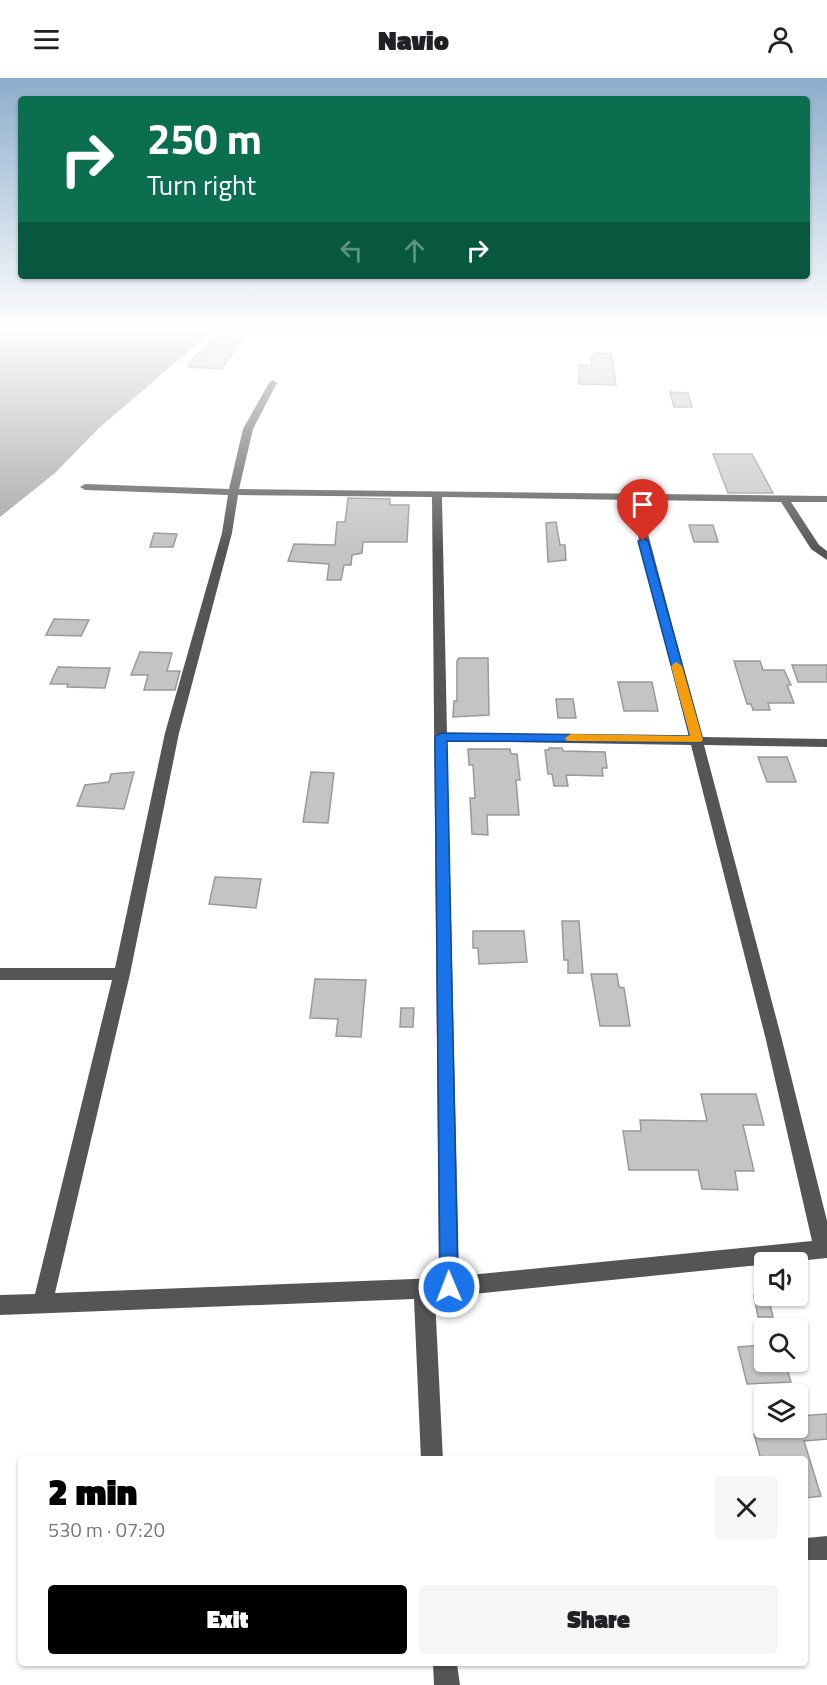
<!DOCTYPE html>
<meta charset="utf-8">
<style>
:root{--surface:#fff;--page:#f6f6f6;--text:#202124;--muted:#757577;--accent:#000}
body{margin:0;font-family:"Titillium Web",sans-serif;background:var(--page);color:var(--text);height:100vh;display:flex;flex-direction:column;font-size:22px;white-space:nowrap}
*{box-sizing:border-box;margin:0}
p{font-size:20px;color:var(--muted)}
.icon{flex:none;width:33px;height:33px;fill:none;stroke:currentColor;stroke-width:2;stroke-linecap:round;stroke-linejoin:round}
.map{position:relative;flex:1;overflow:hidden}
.drawer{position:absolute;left:18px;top:1378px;width:790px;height:210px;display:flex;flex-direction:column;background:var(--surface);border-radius:6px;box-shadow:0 2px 4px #0004}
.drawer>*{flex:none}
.guide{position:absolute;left:18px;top:18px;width:792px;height:183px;border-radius:6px;box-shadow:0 2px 4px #0004;background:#0b6e4f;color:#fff;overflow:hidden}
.tools{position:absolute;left:754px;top:1174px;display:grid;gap:12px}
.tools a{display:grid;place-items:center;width:54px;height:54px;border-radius:6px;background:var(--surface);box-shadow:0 2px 4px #0004;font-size:30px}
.pin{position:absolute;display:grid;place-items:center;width:51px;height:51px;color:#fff;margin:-62px -26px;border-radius:50% 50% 50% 0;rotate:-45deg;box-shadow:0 0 6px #0007}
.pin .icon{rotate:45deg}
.me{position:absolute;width:66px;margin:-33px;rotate:359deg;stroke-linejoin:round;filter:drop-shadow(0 0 4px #0008)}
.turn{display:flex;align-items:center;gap:21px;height:126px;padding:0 30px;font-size:27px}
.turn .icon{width:78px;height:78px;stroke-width:2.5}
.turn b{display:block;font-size:42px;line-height:51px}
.lanes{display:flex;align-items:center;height:57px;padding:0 30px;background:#0003;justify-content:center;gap:30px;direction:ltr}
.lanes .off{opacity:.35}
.round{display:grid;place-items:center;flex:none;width:63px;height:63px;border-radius:6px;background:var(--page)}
.head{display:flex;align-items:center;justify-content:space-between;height:102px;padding:0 30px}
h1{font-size:36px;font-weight:800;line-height:45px;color:var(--accent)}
.button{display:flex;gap:12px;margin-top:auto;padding:12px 30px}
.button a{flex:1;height:69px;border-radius:6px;background:var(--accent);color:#fff;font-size:24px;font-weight:800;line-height:69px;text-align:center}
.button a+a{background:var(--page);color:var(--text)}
header{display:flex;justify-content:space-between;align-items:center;height:78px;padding:0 30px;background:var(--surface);font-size:27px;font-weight:800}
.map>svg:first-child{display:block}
.water{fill:#a3a3a3}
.building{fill:#c4c4c4;stroke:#999;stroke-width:1.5}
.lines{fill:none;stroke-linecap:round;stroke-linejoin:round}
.minor{fill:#555;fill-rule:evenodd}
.route{fill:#1a73e8;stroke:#114b97;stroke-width:1.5}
.slow{fill:#f59e0b}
</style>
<header><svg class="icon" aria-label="menu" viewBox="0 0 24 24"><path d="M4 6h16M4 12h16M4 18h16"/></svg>Navio<svg class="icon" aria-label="person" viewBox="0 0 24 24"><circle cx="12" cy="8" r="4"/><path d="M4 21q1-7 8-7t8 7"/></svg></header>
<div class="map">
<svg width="827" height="1607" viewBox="0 0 827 1607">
<rect width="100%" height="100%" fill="#fff"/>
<!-- water -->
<path class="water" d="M0 249H217L100 349 55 395 0 439Z"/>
<!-- building -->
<path class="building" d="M215 259 242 261 222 291 188 289 198 275H201Z
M594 275 611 276 616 307 579 306V287H592L591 279H594Z
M670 314 688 315 692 329H674Z
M713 376H752L773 415H728Z
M348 420 390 421V427H409L407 464H363L362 475 352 477 351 487H344L341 502H327L329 486 288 483 294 466 335 467 337 444H345Z
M556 444 560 467H565L566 482 548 484 546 445Z
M689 447H713L718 464H694Z
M154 455 177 456 173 469H150Z
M54 541 89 542 81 558 46 557Z
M140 574 172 575 167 593H180L175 612H144L148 597H131Z
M459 580H488L489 637 453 639 454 623H457V583Z
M734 583H760L763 592H784L791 607H787L794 625H768L770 632H753L751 626H747Z
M792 587H827V604H798Z
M58 589 99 590H110L105 610 67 609 68 606H50Z
M618 604H652L658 633H624Z
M556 621H573L576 640H558Z
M549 670H562L563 673 605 674 607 690H602L603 698 566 697 568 708H554L552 696H548L545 672H549Z
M468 671H510L511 676H517L520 702H516L519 737H487L488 757 472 756 470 720H475L473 687H469Z
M758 679H787L796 704H767Z
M134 694 124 731 77 728 85 707 109 704 111 696Z
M311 694 334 695 328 745 303 744Z
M215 799 261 801 256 830 209 826Z
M562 843H579L583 895H568V882H564Z
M473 853H524L527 884 479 886 478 870H473Z
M591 896H617L619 909 624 910 630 948H600Z
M315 901 366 902 361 959 336 958 338 941 310 940Z
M401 930H414L413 949H400Z
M701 1016H756L764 1047H743L754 1093H735L738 1112 702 1111 698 1092H629L623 1053H641L640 1042 707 1043Z
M754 1218H768L773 1239H758Z
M765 1267V1284H785L791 1304 747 1306 738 1269Z
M827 1336V1361L804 1363 821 1418 806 1420V1382H761L754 1356 798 1351V1338Z"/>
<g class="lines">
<!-- minor -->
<path class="minor" d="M273 302 277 305 253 351 239 411 827 418V424H791L819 467 827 473V482L811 471 781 424 639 422 702 659 827 661V669L704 667 782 962 827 1143V1180L435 1220 443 1382H421L414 1221 0 1237V1217L35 1216 112 902H0V890H115L165 655 222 455 228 417 85 412 80 409 85 406 229 411 243 351 269 305ZM238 417 432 419 439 1200 55 1215 130 896 179 655 232 455ZM442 419 629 422 689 659 447 655ZM447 663 691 667 766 962 812 1163 459 1198Z
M827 1458V1482H806V1460Z
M433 1586H457L460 1607H434Z"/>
</g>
<!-- sky -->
<linearGradient id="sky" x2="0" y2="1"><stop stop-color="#8cadcc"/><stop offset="0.53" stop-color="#fff"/><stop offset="1" stop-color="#fff" stop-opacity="0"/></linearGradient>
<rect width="827" height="474" fill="url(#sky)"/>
<!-- route -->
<path class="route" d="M643 460 648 463 703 662 701 664 447 663 458 1209 455 1215 449 1218 442 1215 440 1209 435 659 441 655 690 658 638 463Z"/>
<!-- slow -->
<path class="slow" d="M676 584 682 588 703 662 701 664 567 663 565 660 571 656 690 658 671 588Z"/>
</svg>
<div class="tools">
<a><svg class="icon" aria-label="sound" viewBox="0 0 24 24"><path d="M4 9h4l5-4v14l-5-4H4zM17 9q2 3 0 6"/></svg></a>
<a><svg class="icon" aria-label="search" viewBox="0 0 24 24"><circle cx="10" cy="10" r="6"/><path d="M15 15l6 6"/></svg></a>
<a><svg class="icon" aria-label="layers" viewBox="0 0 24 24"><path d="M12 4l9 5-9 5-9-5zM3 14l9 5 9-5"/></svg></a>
</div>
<div class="pin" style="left:643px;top:463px;background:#d93025"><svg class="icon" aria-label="arrive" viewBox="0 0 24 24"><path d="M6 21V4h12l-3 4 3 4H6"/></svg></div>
<svg class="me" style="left:449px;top:1209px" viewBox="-20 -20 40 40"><circle r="17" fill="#1a73e8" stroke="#fff" stroke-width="3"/><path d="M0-11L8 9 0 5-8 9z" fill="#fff"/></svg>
<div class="guide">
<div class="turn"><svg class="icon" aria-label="right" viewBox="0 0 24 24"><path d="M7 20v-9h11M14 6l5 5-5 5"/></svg><div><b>250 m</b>Turn right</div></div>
<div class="lanes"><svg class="icon off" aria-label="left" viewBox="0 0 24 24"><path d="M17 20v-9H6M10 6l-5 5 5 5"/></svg><svg class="icon off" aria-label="ahead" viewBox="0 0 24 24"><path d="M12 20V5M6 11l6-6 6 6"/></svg><svg class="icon" aria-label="right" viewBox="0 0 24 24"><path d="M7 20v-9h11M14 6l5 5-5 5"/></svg></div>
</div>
<section class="drawer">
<div class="head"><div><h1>2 min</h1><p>530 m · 07:20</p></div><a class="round"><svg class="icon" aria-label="close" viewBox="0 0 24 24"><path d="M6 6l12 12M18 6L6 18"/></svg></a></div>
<div class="button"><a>Exit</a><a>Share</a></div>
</section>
</div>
